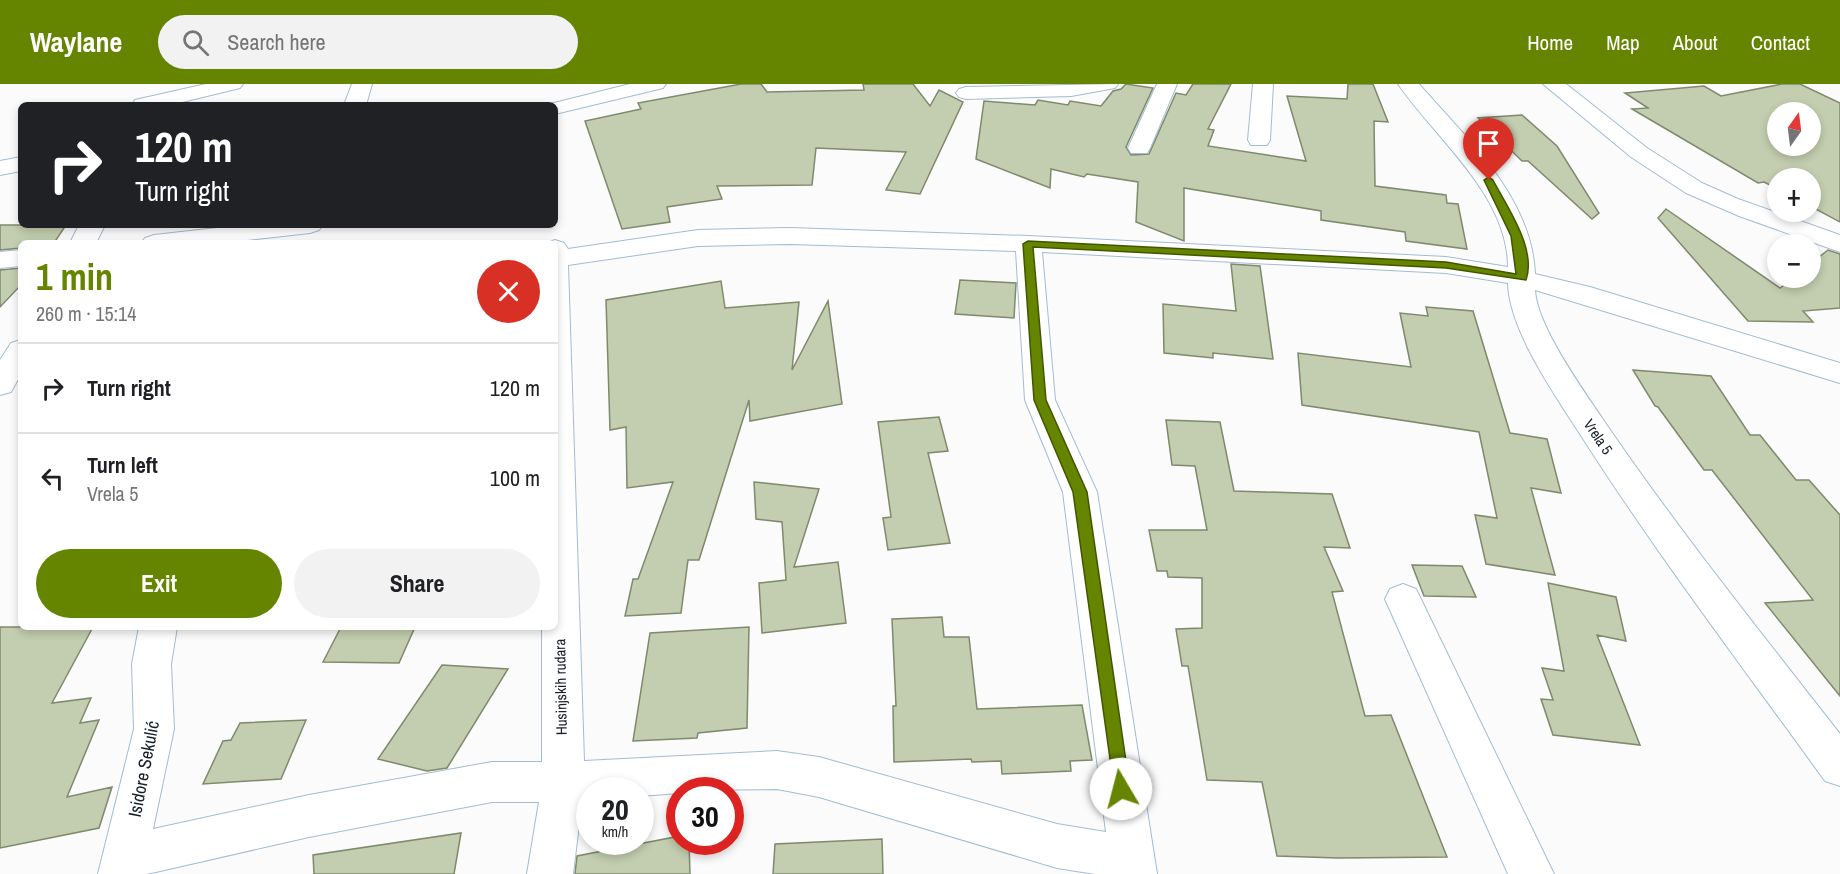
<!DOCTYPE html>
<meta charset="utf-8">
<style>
:root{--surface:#fff;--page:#f2f2f2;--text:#202124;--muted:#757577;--line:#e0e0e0;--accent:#658500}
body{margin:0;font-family:"Archivo Narrow",sans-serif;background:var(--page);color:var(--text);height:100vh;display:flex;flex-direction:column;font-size:22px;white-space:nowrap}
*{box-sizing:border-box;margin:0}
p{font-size:20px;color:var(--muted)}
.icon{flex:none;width:33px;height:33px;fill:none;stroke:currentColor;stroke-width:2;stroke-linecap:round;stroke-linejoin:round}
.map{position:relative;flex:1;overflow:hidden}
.drawer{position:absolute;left:18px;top:156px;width:540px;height:390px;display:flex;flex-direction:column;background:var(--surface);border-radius:9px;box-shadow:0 3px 9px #0003}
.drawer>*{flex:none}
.hud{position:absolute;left:18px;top:18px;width:540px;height:126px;border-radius:9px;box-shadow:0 3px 9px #0003;background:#202124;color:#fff;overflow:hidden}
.needle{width:39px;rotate:14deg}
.controls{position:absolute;left:1767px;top:18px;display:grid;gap:12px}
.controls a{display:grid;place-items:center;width:54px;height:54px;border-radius:50%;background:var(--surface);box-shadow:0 3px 9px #0003;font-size:30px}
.speed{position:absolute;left:576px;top:693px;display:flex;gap:12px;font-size:30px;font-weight:700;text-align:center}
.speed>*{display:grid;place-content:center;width:78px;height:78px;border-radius:50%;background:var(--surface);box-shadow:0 3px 9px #0003;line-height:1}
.speed small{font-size:15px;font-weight:400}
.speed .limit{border:9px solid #d22;background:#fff;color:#111}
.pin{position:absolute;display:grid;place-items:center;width:51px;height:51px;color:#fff;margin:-62px -26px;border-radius:50% 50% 50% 0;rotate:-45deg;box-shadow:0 0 6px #0007}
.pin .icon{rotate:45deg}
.me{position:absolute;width:66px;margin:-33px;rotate:352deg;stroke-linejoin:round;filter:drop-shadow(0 0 4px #0008)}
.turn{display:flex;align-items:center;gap:21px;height:126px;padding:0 18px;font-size:27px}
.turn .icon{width:78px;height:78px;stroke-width:2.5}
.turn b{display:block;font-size:42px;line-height:51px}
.round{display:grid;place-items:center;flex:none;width:63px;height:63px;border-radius:32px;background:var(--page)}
.head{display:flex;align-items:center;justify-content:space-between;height:102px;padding:0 18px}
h1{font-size:36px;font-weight:700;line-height:45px;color:var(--accent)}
.cta{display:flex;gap:12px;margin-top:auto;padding:12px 18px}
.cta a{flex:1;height:69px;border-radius:36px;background:var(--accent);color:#fff;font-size:24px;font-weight:700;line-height:69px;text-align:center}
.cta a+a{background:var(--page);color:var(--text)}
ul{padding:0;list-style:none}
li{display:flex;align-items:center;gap:18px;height:90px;padding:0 18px;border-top:2px solid var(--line)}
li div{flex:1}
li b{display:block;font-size:22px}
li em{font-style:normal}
header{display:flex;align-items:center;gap:36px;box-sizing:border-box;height:84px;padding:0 30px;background:var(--accent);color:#fff}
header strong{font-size:28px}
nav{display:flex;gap:33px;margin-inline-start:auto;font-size:21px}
.search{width:420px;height:54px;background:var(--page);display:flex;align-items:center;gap:15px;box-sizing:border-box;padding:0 21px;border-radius:33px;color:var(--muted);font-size:22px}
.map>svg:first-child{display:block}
.building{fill:#c2ceaf;stroke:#7e896d;stroke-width:1.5;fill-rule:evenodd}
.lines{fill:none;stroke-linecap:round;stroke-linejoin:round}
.minor-casing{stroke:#a2bcd3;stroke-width:2}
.minor{fill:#fff;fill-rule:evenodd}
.route{fill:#658500;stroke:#425600;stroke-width:1.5}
.labels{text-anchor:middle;stroke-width:4.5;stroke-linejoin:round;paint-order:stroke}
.street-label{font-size:15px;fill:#151f27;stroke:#fff}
.near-street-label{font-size:18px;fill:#151f27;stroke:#fff}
</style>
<header>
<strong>Waylane</strong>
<div class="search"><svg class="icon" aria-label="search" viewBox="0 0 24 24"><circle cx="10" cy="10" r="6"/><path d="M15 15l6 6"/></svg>Search here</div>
<nav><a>Home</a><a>Map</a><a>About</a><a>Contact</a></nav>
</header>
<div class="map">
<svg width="1840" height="790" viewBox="0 0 1840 790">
<rect width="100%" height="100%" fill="#fbfbfb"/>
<!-- building -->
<path class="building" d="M741 0H761L767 8 864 6 863 0H913L930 22 939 6 963 18 920 110 886 106 906 68 816 64 812 101 717 102 722 115 667 123 670 138 622 145 585 37 641 25 638 19Z
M1126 0 1153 4 1126 63 1131 71 1149 70 1176 9 1186 11 1193 0H1231L1208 45 1214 46 1208 62 1306 77 1287 12 1347 15 1348 0H1373L1388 38 1374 37 1375 102 1446 111 1447 119 1458 120 1467 165 1406 157 1405 148 1321 136V127L1184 104V157L1136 138 1138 98 1087 90 1084 93 1051 85 1050 104 976 75 984 17 1035 21 1038 16 1068 21 1070 17 1101 22 1113 7 1121 5Z
M1782 0H1800L1840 19V138L1810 122V94H1778V105L1764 98 1758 99 1632 25 1648 24 1625 9 1704 2 1721 12ZM1778 28H1810V62H1778Z
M1522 31 1557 62 1599 129 1592 135 1528 77H1522L1478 34Z
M1666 125 1780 204 1793 194H1810V180L1828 166 1840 170V224L1803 227 1813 238 1748 237 1658 134Z
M0 141H66L54 159H21V164L0 166Z
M1231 180 1260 182 1273 275 1213 269V274L1164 269 1163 220 1236 227Z
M21 184V201L0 223V186Z
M960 196 1016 199 1014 234 955 230Z
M721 197 725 224 799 218 792 286 828 217 842 320 750 337 749 316 699 476H688L681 529 625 532 633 495H638L673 398 627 404 626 343 610 346 606 216Z
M1426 223 1473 227 1510 349 1547 355 1561 409 1531 404 1555 491 1486 480 1475 431 1497 434 1479 348 1302 321 1298 269 1411 283 1400 229 1428 232Z
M1633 286 1711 292 1750 351H1760L1796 396H1809L1840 431V612L1765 519 1813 516 1712 386H1704L1658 323 1655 322Z
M939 333 948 367 928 369 950 459 888 466 883 434 891 433 878 338Z
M1166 336 1220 338 1234 407 1332 410 1350 464 1324 463 1343 507 1332 508 1365 632 1391 631 1447 773 1338 774 1277 772 1262 698 1207 696 1188 582H1182L1176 545 1202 544V494L1168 493 1167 487H1157L1149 446H1207L1195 382 1172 381Z
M754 398 819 405 794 483 838 478 846 539 762 549 759 499 786 496 782 438 756 435Z
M1412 481 1462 482 1476 513 1424 512Z
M1548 499 1616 513 1626 557 1597 551 1640 661 1553 651 1541 615 1553 616 1542 584 1564 587Z
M942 533 944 553H969L977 625 1082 621 1092 676 1070 677 1071 687 1002 690 1001 677 972 678 971 675 894 678 893 622H896L892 535Z
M0 543H93L52 619 91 614 80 639 99 636 67 713 112 703 99 744 0 764Z
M341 543H415L399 579 323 578Z
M749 543 747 644 698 649 697 654 633 657 650 549Z
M442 581 508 585 447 684 427 687 378 675Z
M306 636 281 695 203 700 223 657 231 656 240 639Z
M461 749 454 790H314L313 771Z
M680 752V758H689L690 790H575L577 772Z
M882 755 883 790H773L775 760Z"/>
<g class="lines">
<defs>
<path id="minor" d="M206 0H243L240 4 170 21H132L135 16Z
M352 0H372L366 21H344Z
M630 0H666L663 4 555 30V21H546Z
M1118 0 1115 4 1071 12 966 15 959 13 956 9 959 5 966 3Z
M1157 0H1177L1150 64 1147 69H1131L1128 64Z
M1253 0H1273L1270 56 1267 61H1251L1248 56Z
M1398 0H1419C1466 54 1532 113 1535 190L1590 203 1840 279V299L1535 206C1537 242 1582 304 1602 334 1676 443 1759 546 1840 650V702L1825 697C1742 582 1656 469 1580 350 1555 311 1509 246 1508 199L1446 189 1042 168 1055 316 1097 408 1157 790H1095L1057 784 819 713 777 705 680 706V709L640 712V706H590V716H582L573 790H527L539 718H492L309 753 147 790H98L134 645 132 580 139 543H177L171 580 174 645 153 745 309 711 492 678H542V543H555V159H546L555 156 564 159 568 165 698 146 790 144 1028 152 1446 173 1508 183C1508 111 1436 55 1398 0ZM790 160 1016 167 1025 316 1063 408 1106 748 1057 740 819 673 777 667 584 677 568 181 698 162Z
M1543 0H1566L1647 64 1702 99 1738 115 1840 151V168L1739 132 1686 109 1631 73Z
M21 73V87L0 91V77Z
M79 141H105L96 159H70Z
M244 141H323L319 146 310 149 220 159H141L145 154 154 151Z
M21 166V182L0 184V168Z
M21 256V290L11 308 0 311V276L11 259Z
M1403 500 1416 505 1554 790H1508L1385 515 1390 505Z"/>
</defs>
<!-- minor casing -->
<use href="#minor" class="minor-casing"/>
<!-- minor -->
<use href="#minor" class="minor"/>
</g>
<!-- route -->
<path class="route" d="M1489 93 1493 96C1507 123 1537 165 1526 196L1446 184 1033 163 1046 316 1087 408 1130 705 1128 711 1121 714 1115 711 1073 408 1034 316 1023 160 1028 157 1446 178 1516 190 1511 152 1484 96Z"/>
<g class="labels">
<!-- street labels -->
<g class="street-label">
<text transform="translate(1598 353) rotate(56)" y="5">Vrela 5</text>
<text transform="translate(561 603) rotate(-91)" y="5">Husinjskih rudara</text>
</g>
<!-- near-street labels -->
<g class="near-street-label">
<text transform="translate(144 685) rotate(-79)" y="6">Isidore Sekulić</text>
</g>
</g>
</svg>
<div class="controls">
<a><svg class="needle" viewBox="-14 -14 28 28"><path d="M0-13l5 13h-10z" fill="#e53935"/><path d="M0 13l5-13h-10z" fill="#757577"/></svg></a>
<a>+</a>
<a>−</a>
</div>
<div class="speed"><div>20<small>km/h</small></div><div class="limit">30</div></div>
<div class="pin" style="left:1489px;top:96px;background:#d93025"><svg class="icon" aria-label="arrive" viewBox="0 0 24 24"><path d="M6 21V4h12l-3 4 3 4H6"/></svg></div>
<svg class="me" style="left:1121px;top:705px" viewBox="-20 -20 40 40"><circle r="19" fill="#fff"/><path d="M0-13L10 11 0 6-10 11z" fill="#658500"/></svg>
<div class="hud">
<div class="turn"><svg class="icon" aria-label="right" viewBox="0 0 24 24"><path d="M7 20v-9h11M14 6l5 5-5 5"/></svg><div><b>120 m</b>Turn right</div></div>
</div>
<section class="drawer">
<div class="head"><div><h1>1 min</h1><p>260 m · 15:14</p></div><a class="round" style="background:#d93025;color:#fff"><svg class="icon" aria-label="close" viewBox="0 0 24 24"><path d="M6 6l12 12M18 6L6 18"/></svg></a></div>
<ul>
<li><svg class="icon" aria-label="right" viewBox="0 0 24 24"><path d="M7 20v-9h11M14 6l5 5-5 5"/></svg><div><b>Turn right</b></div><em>120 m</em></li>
<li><svg class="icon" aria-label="left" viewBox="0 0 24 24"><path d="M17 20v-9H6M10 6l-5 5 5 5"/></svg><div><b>Turn left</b><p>Vrela 5</p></div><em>100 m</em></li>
</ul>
<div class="cta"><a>Exit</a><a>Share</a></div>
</section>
</div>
